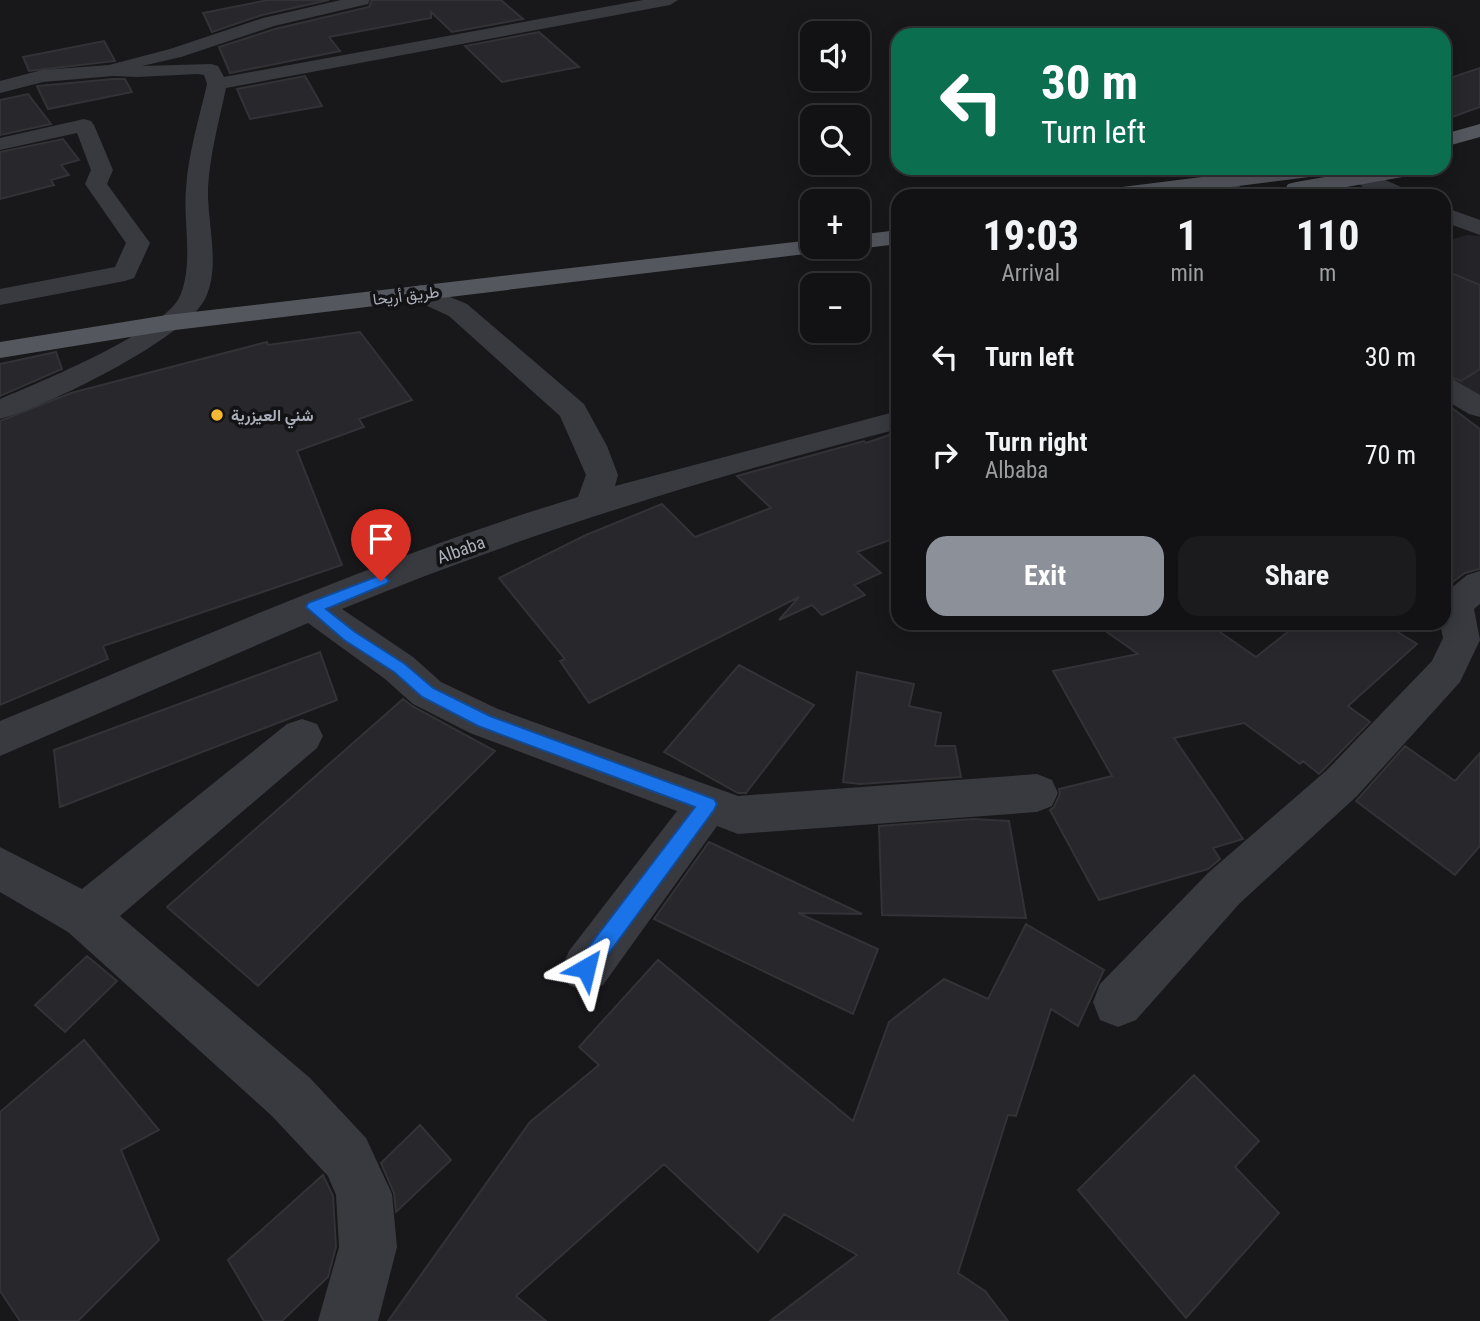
<!DOCTYPE html>
<meta charset="utf-8">
<style>
:root{--surface:#121214;--page:#1b1b1d;--text:#f1f3f6;--muted:#9c9ea0;--line:#313234;--accent:#8c9099}
body{margin:0;font-family:"Roboto Condensed",Vazirmatn,sans-serif;background:var(--page);color:var(--text);height:100vh;display:flex;flex-direction:column;font-size:26px;white-space:nowrap}
*{box-sizing:border-box;margin:0}
p{font-size:23px;color:var(--muted)}
.icon{flex:none;width:38px;height:38px;fill:none;stroke:currentColor;stroke-width:2;stroke-linecap:round;stroke-linejoin:round}
.map{position:relative;flex:1;overflow:hidden}
.panel{position:absolute;left:891px;top:189px;width:560px;height:441px;display:flex;flex-direction:column;background:var(--surface);border-radius:21px;box-shadow:0 4px 18px #0003,0 0 0 2px var(--line)}
.panel>*{flex:none}
.banner{position:absolute;left:891px;top:28px;width:560px;height:147px;border-radius:21px;box-shadow:0 4px 18px #0003,0 0 0 2px var(--line);background:#0b6e4f;color:#fff;overflow:hidden}
.tools{position:absolute;left:800px;top:21px;display:grid;gap:14px}
.tools a{display:grid;place-items:center;width:70px;height:70px;border-radius:14px;background:var(--surface);box-shadow:0 4px 18px #0003,0 0 0 2px var(--line);font-size:35px}
.pin{position:absolute;display:grid;place-items:center;width:60px;height:60px;color:#fff;margin:-72px -30px;border-radius:50% 50% 50% 0;rotate:-45deg;box-shadow:0 0 7px #0007}
.pin .icon{rotate:45deg}
.me{position:absolute;width:77px;margin:-38px;rotate:37deg;stroke-linejoin:round;filter:drop-shadow(0 0 5px #0008)}
.turn{display:flex;align-items:center;gap:24px;height:147px;padding:0 35px;font-size:32px}
.turn .icon{width:91px;height:91px;stroke-width:2.5}
.turn b{display:block;font-size:49px;line-height:60px}
.eta{display:flex;justify-content:space-evenly;align-items:center;height:119px;text-align:center}
.eta b{font-size:42px;font-weight:700;line-height:49px}
.action{display:flex;gap:14px;margin-top:auto;padding:14px 35px}
.action a{flex:1;height:80px;border-radius:21px;background:var(--accent);color:#fff;font-size:28px;font-weight:700;line-height:80px;text-align:center}
.action a+a{background:var(--page);color:var(--text)}
ul{padding:0;list-style:none}
li{display:flex;align-items:center;gap:21px;height:98px;padding:0 35px}
li div{flex:1}
li b{display:block;font-size:26px}
li em{font-style:normal}
.map>svg:first-child{display:block}
.built{fill:#242428}
.building{fill:#28282c;stroke:#323237;stroke-width:2}
.lines{fill:none;stroke-linecap:round;stroke-linejoin:round}
.minor{fill:#393a40;fill-rule:evenodd}
.major{fill:#55575f;fill-rule:evenodd}
.route{fill:#1a73e8;stroke:#114b97;stroke-width:2}
.poi-dot{fill:#f6b934;stroke:#131316;stroke-width:2.5}
.labels{text-anchor:middle;stroke-width:7;stroke-linejoin:round;paint-order:stroke}
.far-street-label{font-size:16px;fill:#aaafba;stroke:#131316}
.far-poi-label{font-size:16px;font-weight:bold;fill:#aaafba;stroke:#131316;text-anchor:start}
.street-label{font-size:18px;fill:#aaafba;stroke:#131316}
</style>
<div class="map">
<svg width="1480" height="1321" viewBox="0 0 1480 1321">
<rect width="100%" height="100%" fill="#18181a"/>
<!-- built -->
<path class="built" d="M1467 235 1480 236V399L1444 378V242Z"/>
<!-- building -->
<path class="building" d="M268 0H329L262 15 212 32 203 13Z
M372 0H501L523 19 452 32 431 12V18L329 37 340 51 230 73 219 47 275 29 369 7Z
M539 32 579 67 502 82 465 46Z
M104 41 115 61 29 71 23 57Z
M1480 68V107L1444 120V80Z
M305 76 322 106 250 119 237 89Z
M113 79H125L132 92 48 109 37 86Z
M28 94 51 124 0 135V100Z
M63 139 79 160 61 165 69 175 51 180 54 185 0 199V152Z
M1444 270 1480 285V369L1461 381 1444 375Z
M360 332 412 400 359 419 364 427 297 451 342 565 103 646 108 659 0 705V421L71 393 267 342 268 345Z
M56 352 62 369 0 396V364Z
M1444 402 1480 429V569L1465 573 1444 588Z
M898 432V537L857 552 881 573 854 585 865 595 822 615 812 605 779 620 799 597 589 703 560 661 565 659 499 578 586 535 662 504 695 537 771 508 737 476 864 441 866 443Z
M1094 623H1207L1256 657 1299 623H1383L1417 644 1348 706 1370 722 1319 774 1303 761 1300 764 1244 723 1174 738 1243 839 1213 848 1220 859 1208 869 1099 900 1050 810 1054 807 1060 794 1059 789 1112 776 1053 671 1138 654Z
M320 652 337 700 60 807 54 750Z
M739 665 814 705 746 793H738L664 752Z
M857 672 914 684 909 706 941 713 935 746H955L961 777 860 784 843 782Z
M403 699 412 706 495 751 258 986 167 907Z
M1405 746 1455 781 1480 753V846L1455 875 1356 801Z
M973 819 1009 821 1026 918 882 915 879 826Z
M709 842 862 914 798 913 878 949 853 1014 654 919Z
M1026 924 1104 970 1078 1026 1051 1009 1016 1116 1008 1115 958 1273 985 1291 1008 1321H770L857 1255 784 1214 758 1252 664 1164 516 1296 546 1321H388L530 1122 599 1065 579 1047 658 960 853 1121 889 1022 944 979 988 999Z
M87 956 117 981 65 1032 35 1005Z
M84 1040 159 1130 121 1150 159 1240 78 1321H20L0 1291V1112Z
M1194 1075 1259 1141 1235 1167 1279 1213 1186 1318 1078 1190Z
M420 1125 451 1160 396 1212 394 1193 381 1163Z
M323 1175 333 1196 336 1247 328 1277 282 1321H264L228 1260Z"/>
<g class="lines">
<!-- minor -->
<path class="minor" d="M341 0H370L368 4 274 26 181 57 142 66 211 64 218 66 224 77 643 0H678L670 5 226 88C219 121 210 154 208 188 207 223 221 267 205 299 185 339 44 408 0 419V399C38 383 165 331 180 296 194 263 183 223 186 189 188 154 199 119 207 84L204 75 198 74 137 77 113 76 43 82 0 93V81L42 70 109 65 170 49 263 18Z
M84 119 91 121 94 125 113 170 107 184 150 243 134 278 125 281 0 305V289L115 267 126 243 85 184 91 170 77 133 0 150V138Z
M1365 171 1410 191 1414 196C1393 196 1367 197 1354 178L1357 173Z
M1223 176 1231 178 1250 196H1224L1212 183 1215 178Z
M1444 207 1480 220V235L1444 222Z
M421 285 467 304 584 404 607 446 618 475 615 486 898 411V429C708 478 523 534 342 609L413 657 441 682 498 709 738 796 1037 774 1052 780 1058 793 1052 806 1037 812 738 834 717 826 603 985 586 992 569 985 562 968 569 951 677 811 470 733 413 704 385 679 308 623 0 756V721C191 642 380 557 578 497L586 475 560 416 449 316 412 299 408 293 412 287Z
M1444 377 1454 380 1480 395V417L1469 414 1444 399Z
M1480 571V604L1474 609 1480 640 1460 682 1357 796 1240 903 1136 1020 1118 1027 1100 1020 1093 1002 1100 984 1208 873 1327 770 1432 661 1443 638 1440 623H1444V594L1467 575Z
M302 719 317 724 323 736 317 748 120 916 310 1078 366 1138 392 1194 397 1247 378 1321H318L339 1247 336 1195 328 1176 272 1116 68 932 0 892V847L82 889 287 724Z"/>
<!-- major -->
<path class="major" d="M1480 124V137L1444 147V134Z
M1273 168H1336L1333 173 1325 175 1159 196H1094L1098 191 1106 189Z
M1376 168H1425L1422 173 1414 175 1296 196 1288 194 1285 189 1288 184 1296 182Z
M898 230V244L858 249 849 247H858V235Z
M812 240V247H825L822 252 167 331 0 358V342L167 315Z"/>
</g>
<!-- route -->
<path class="route" d="M381 575 386 577 389 581 386 584 326 609 355 632 405 664 433 688 490 716 714 799 717 804 714 810 593 975 586 978 578 975 575 968 578 961 695 807 478 726 422 697 394 672 344 640 306 607 308 603Z"/>
<!-- markers -->
<circle class="poi-dot" cx="217" cy="415" r="7"/>
<g class="labels">
<!-- far-street labels -->
<g class="far-street-label">
<text transform="translate(406 295) rotate(-7)" y="6">طريق أريحا</text>
</g>
<!-- far-poi labels -->
<g class="far-poi-label">
<text x="231" y="421">شني العيزرية</text>
</g>
<!-- street labels -->
<g class="street-label">
<text transform="translate(461 550) rotate(-20)" y="6">Albaba</text>
</g>
</g>
</svg>
<div class="tools">
<a><svg class="icon" aria-label="sound" viewBox="0 0 24 24"><path d="M4 9h4l5-4v14l-5-4H4zM17 9q2 3 0 6"/></svg></a>
<a><svg class="icon" aria-label="search" viewBox="0 0 24 24"><circle cx="10" cy="10" r="6"/><path d="M15 15l6 6"/></svg></a>
<a>+</a>
<a>−</a>
</div>
<div class="pin" style="left:381px;top:581px;background:#d93025"><svg class="icon" aria-label="arrive" viewBox="0 0 24 24"><path d="M6 21V4h12l-3 4 3 4H6"/></svg></div>
<svg class="me" style="left:586px;top:968px" viewBox="-20 -20 40 40"><path d="M0-17L14 15 0 8-14 15z" fill="#1a73e8" stroke="#fff" stroke-width="4"/></svg>
<div class="banner">
<div class="turn"><svg class="icon" aria-label="left" viewBox="0 0 24 24"><path d="M17 20v-9H6M10 6l-5 5 5 5"/></svg><div><b>30 m</b>Turn left</div></div>
</div>
<section class="panel">
<div class="eta">
<div><b>19:03</b><p>Arrival</p></div>
<div><b>1</b><p>min</p></div>
<div><b>110</b><p>m</p></div>
</div>
<ul>
<li><svg class="icon" aria-label="left" viewBox="0 0 24 24"><path d="M17 20v-9H6M10 6l-5 5 5 5"/></svg><div><b>Turn left</b></div><em>30 m</em></li>
<li><svg class="icon" aria-label="right" viewBox="0 0 24 24"><path d="M7 20v-9h11M14 6l5 5-5 5"/></svg><div><b>Turn right</b><p>Albaba</p></div><em>70 m</em></li>
</ul>
<div class="action"><a>Exit</a><a>Share</a></div>
</section>
</div>
